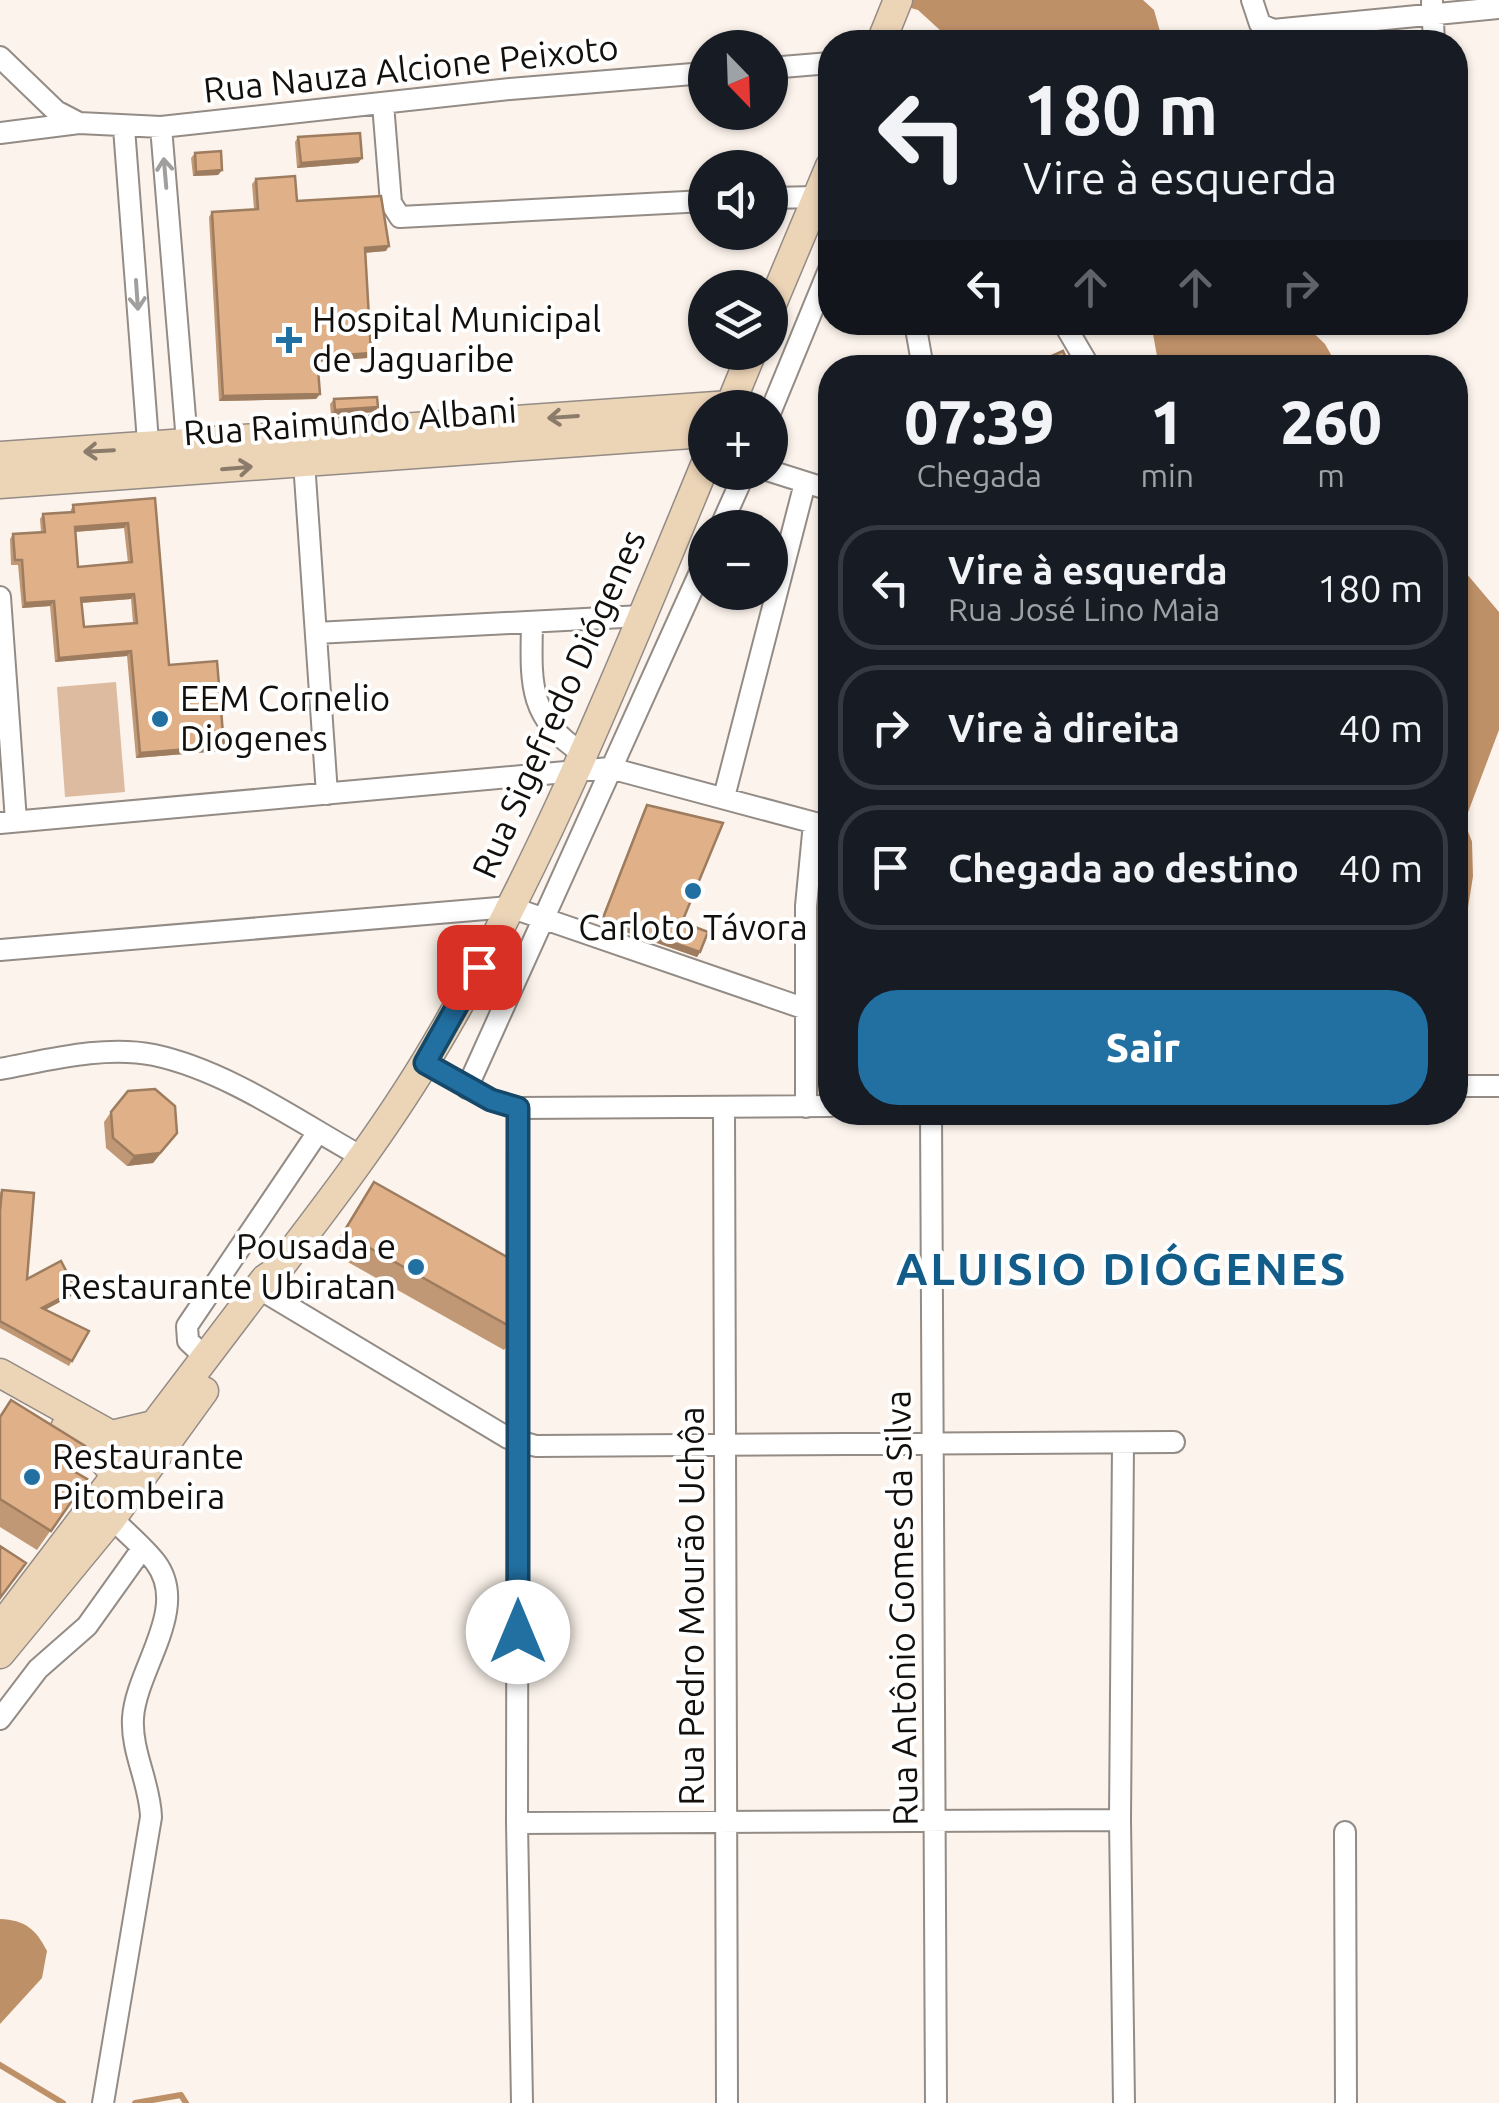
<!DOCTYPE html>
<html lang="pt">
<meta charset="utf-8">
<style>
:root{--surface:#171b24;--page:#242831;--text:#f1f3f6;--muted:#9ea1a6;--line:#363941;--accent:#2270a2}
body{margin:0;font-family:Ubuntu,sans-serif;background:var(--page);color:var(--text);height:100vh;display:flex;flex-direction:column;font-size:38px;white-space:nowrap}
*{box-sizing:border-box;margin:0}
p{font-size:32px;color:var(--muted)}
.icon{flex:none;width:55px;height:55px;fill:none;stroke:currentColor;stroke-width:2;stroke-linecap:round;stroke-linejoin:round}
.map{position:relative;flex:1;overflow:hidden}
.sheet{position:absolute;left:818px;top:355px;width:650px;height:770px;display:flex;flex-direction:column;background:var(--surface);border-radius:40px;box-shadow:0 2px 8px #0004}
.sheet>*{flex:none}
.hud{position:absolute;left:818px;top:30px;width:650px;height:305px;border-radius:40px;box-shadow:0 2px 8px #0004;background:#171b24;color:var(--text);overflow:hidden}
.needle{width:65px;rotate:157deg}
.fabs{position:absolute;left:688px;top:30px;display:grid;gap:20px}
.fabs a{display:grid;place-items:center;width:100px;height:100px;border-radius:50%;background:var(--surface);box-shadow:0 2px 8px #0004;font-size:50px}
.pin{position:absolute;display:grid;place-items:center;width:85px;height:85px;color:#fff;margin:-42px;border-radius:20px;box-shadow:0 5px 15px #0006}
.me{position:absolute;width:110px;margin:-55px;rotate:0deg;stroke-linejoin:round;filter:drop-shadow(0 0 8px #0008)}
.turn{display:flex;align-items:center;gap:35px;height:210px;padding:0 40px;font-size:45px}
.turn .icon{width:130px;height:130px;stroke-width:2.5}
.turn b{display:block;font-size:70px;line-height:85px}
.lanes{display:flex;align-items:center;height:95px;padding:0 40px;background:#0003;justify-content:center;gap:50px;direction:ltr}
.lanes .off{opacity:.35}
.eta{display:flex;justify-content:space-evenly;align-items:center;height:170px;text-align:center}
.eta b{font-size:60px;font-weight:800;line-height:70px}
.button{display:flex;gap:20px;margin-top:auto;padding:20px 40px}
.button a{flex:1;height:115px;border-radius:40px;background:var(--accent);color:#fff;font-size:40px;font-weight:800;line-height:115px;text-align:center}
ul{padding:0;list-style:none}
li{display:flex;align-items:center;gap:30px;height:125px;margin:0 20px 15px;padding:0 20px;border:5px solid var(--line);border-radius:40px}
li div{flex:1}
li b{display:block;font-size:38px}
li em{font-style:normal}
.map>svg:first-child{display:block}
.green{fill:#dcbba0}
.water{fill:#be9068}
.lines{fill:none;stroke-linecap:round;stroke-linejoin:round}
.stream{stroke:#be9068;stroke-width:6}
.street-casing{stroke:#938b85;stroke-width:24}
.secondary-casing{stroke:#938b85;stroke-width:31}
.street{stroke:#fff;stroke-width:20}
.secondary{stroke:#ecd4b7;stroke-width:28}
.wall{fill:#c19875;fill-rule:evenodd}
.shaded-wall{fill:#9d7c5f}
.building{fill:#e0b188;stroke:#9d7c5f;stroke-width:2.5;fill-rule:evenodd}
.oneway{stroke:#a09f9e}
.oneway2{stroke:#8a7b6a}
.route-casing{stroke:#164969;stroke-width:25}
.route{stroke:#2270a2;stroke-width:18}
.poi-dot{fill:#2270a2;stroke:#fff;stroke-width:4}
.labels{text-anchor:middle;stroke-width:8;stroke-linejoin:round;paint-order:stroke}
.street-label{font-size:35px;fill:#120f0d;stroke:#fff}
.poi-label{font-size:35px;fill:#120f0d;stroke:#fff;text-anchor:start}
.district-label{font-size:45px;font-weight:bold;letter-spacing:2.5px;fill:#125c89;stroke:#fff}
</style>
<div class="map">
<svg width="1499" height="2103" viewBox="0 0 1499 2103">
<rect width="100%" height="100%" fill="#fcf4ec"/>
<!-- green -->
<path class="green" d="M116 682 125 792 65 797 57 687Z"/>
<!-- water -->
<path class="water" d="M883 0H1143L1154 10 1163 42H953L918 10Z
M1151 323H1303L1325 344 1338 367H1159Z
M1455 560 1499 612V730L1464 823 1455 818Z
M0 1919C25 1920 36 1929 47 1951L42 1978 0 2024Z"/>
<g class="lines">
<!-- stream -->
<path class="stream" d="M1455 807 1469 842 1470 876 1455 970
M0 2065 63 2103
M135 2103 181 2095 186 2103"/>
<defs>
<path id="street" d="M1252 0 1260 24 1273 30 1499 8
M1432 2 1434 42
M0 57 56 111 79 123
M770 68 830 63
M383 104 391 203 400 217 705 201
M161 127 188 454
M124 128 149 455
M0 133 79 123 161 127 510 89 705 73
M770 198 817 197
M1063 322 1090 368
M917 334 923 368
M770 413 830 267
M304 462 327 794
M770 471 830 490
M720 528 745 472
M0 597 16 821
M532 622C531 680 527 718 581 752
M316 633 642 616
M724 797 805 483
M0 823 610 768 830 827
M0 950 510 907 806 1009
M425 1063 491 1100 518 1108 830 1106
M0 1069C49 1060 104 1045 154 1055 228 1071 297 1121 362 1157
M1455 1086H1499
M467 1088 705 561
M806 1107V906L814 823
M518 1108 517 1823 522 2103
M724 1108 727 2103
M931 1112 936 2103
M258 1288 508 1438 536 1446 1174 1442
M206 1358 188 1341 187 1326 318 1132
M1123 1444 1120 1820 1124 2103
M0 1719 38 1669 87 1626 142 1549
M517 1823 1120 1820
M1345 1832 1346 2103
M103 2103 151 1817C150 1783 131 1752 133 1718 136 1669 190 1609 156 1563 144 1547 126 1533 112 1518"/>
<path id="secondary" d="M881 42 898 0
M770 309 830 166
M729 408 752 352
M0 456 730 405
M0 484 705 433
M0 1373 111 1435 157 1424
M65 1428 90 1444 126 1488
M0 1628 265 1279 277 1271C329 1203 381 1135 426 1061 539 874 622 666 705 465
M0 1654 112 1518 204 1391"/>
</defs>
<!-- street casing -->
<use href="#street" class="street-casing"/>
<!-- secondary casing -->
<use href="#secondary" class="secondary-casing"/>
<!-- street -->
<use href="#street" class="street"/>
<!-- secondary -->
<use href="#secondary" class="secondary"/>
</g>
<!-- wall -->
<path class="wall" d="M298 137 362 158 358 163 297 168 295 142Z
M195 153 222 170 218 175 193 176 191 158Z
M256 179 386 251 365 253 371 353 367 358 317 362 320 394 316 399 219 401 209 217 212 212 254 209 252 184Z
M334 399 375 412 331 415 330 404Z
M155 498 169 665 224 746 220 751 136 758 127 656 55 662 50 606 22 608 18 565H11L10 539 13 534 41 532 40 519 43 514 70 512 73 505ZM124 528 128 563 78 567 75 532ZM131 599 133 623 84 627 82 603Z
M647 805 682 922 700 952 697 957 600 923 644 810Z
M111 1112 177 1133 153 1163 127 1166 106 1148 104 1122Z
M374 1182 518 1331 504 1350 330 1252Z
M2 1190 27 1279 73 1295 45 1310 89 1331 69 1366 0 1328V1193Z
M11 1400 70 1469 87 1479 37 1550 0 1527V1416Z"/>
<!-- shaded-wall -->
<path class="shaded-wall" d="M362 158 358 163 297 168 301 163Z
M222 170 218 175 193 176 196 172Z
M389 246 386 251 361 253 365 248Z
M371 353 367 358 313 362 317 357Z
M320 394 316 399 219 401 223 396Z
M378 407 375 412 331 415 335 410Z
M128 523 124 528 72 532 75 527Z
M134 594 131 599 78 603 81 598Z
M54 601 50 606 22 608 25 603Z
M131 651 127 656 55 662 59 658Z
M224 746 220 751 136 758 140 753Z
M603 918 700 952 697 957 600 923Z
M177 1133 153 1163 127 1166 134 1156Z
M76 1290 73 1295 39 1313 42 1308Z"/>
<!-- building -->
<path class="building" d="M360 133 362 158 301 163 298 137Z
M221 151 222 170 196 172 195 153Z
M295 176 297 201 381 196 389 246 365 248 371 353 317 357 320 394 223 396 212 212 258 209 256 179Z
M1063 351 1070 368H1025Z
M377 397 378 407 335 410 334 399Z
M155 498 169 665 217 661 224 746 140 753 131 651 59 658 54 601 25 603 22 560H15L13 534 45 532 43 514 74 512 73 505ZM128 523 132 562 78 567 75 527ZM134 594 137 623 84 627 81 598Z
M647 805 723 823 682 922 708 932 700 952 603 918Z
M155 1089 175 1106 177 1133 160 1153 134 1156 113 1138 111 1112 128 1091Z
M374 1182 516 1262 518 1331 343 1233Z
M2 1190 34 1193 27 1279 61 1261 76 1290 42 1308 89 1331 72 1361 0 1321V1211Z
M11 1400 85 1446 70 1469 87 1479 51 1531 0 1499V1417Z
M0 1546 26 1563 0 1598Z"/>
<!-- one-way arrows -->
<defs><path id="oneway-shaft" d="M-6 0H5M1.5-3L5.5 0L1.5 3" fill="none" stroke-width="1.6" stroke-linecap="round" stroke-linejoin="round" transform="scale(2.5)"/></defs>
<g class="oneway">
<use href="#oneway-shaft" transform="translate(165 173) rotate(-95)"/>
<use href="#oneway-shaft" transform="translate(137 295) rotate(86)"/>
</g>
<g class="oneway2">
<use href="#oneway-shaft" transform="translate(563 417) rotate(176)"/>
<use href="#oneway-shaft" transform="translate(99 451) rotate(177)"/>
<use href="#oneway-shaft" transform="translate(237 468) rotate(-5)"/>
</g>
<g class="lines">
<defs>
<path id="route" d="M479 967 425 1063 491 1100 518 1108V1632"/>
</defs>
<!-- route casing -->
<use href="#route" class="route-casing"/>
<!-- route -->
<use href="#route" class="route"/>
</g>
<!-- markers -->
<g class="poi-dot">
<path d="M284 325h10v10h10v10h-10v10h-10v-10h-10v-10h10z"/>
<circle cx="160" cy="719" r="10"/>
<circle cx="693" cy="891" r="10"/>
<circle cx="416" cy="1267" r="10"/>
<circle cx="32" cy="1477" r="10"/>
</g>
<g class="labels">
<!-- street labels -->
<g class="street-label">
<text transform="translate(411 69) rotate(-6)" y="12">Rua Nauza Alcione Peixoto</text>
<text transform="translate(350 422) rotate(-4)" y="12">Rua Raimundo Albani</text>
<text transform="translate(559 704) rotate(-66)" y="12">Rua Sigefredo Diógenes</text>
<text transform="translate(692 1606) rotate(-90)" y="12">Rua Pedro Mourão Uchôa</text>
<text transform="translate(902 1608) rotate(-91)" y="12">Rua Antônio Gomes da Silva</text>
</g>
<!-- poi labels -->
<g class="poi-label">
<text x="312" y="332">Hospital Municipal<tspan x="312" dy="40">de Jaguaribe</tspan></text>
<text x="180" y="711">EEM Cornelio<tspan x="180" dy="40">Diogenes</tspan></text>
<text x="693" y="940" text-anchor="middle">Carloto Távora</text>
<text x="396" y="1259" text-anchor="end">Pousada e<tspan x="396" dy="40">Restaurante Ubiratan</tspan></text>
<text x="52" y="1469">Restaurante<tspan x="52" dy="40">Pitombeira</tspan></text>
</g>
<!-- district labels -->
<g class="district-label">
<text x="1122" y="1285">ALUISIO DIÓGENES</text>
</g>
</g>
</svg>
<div class="fabs">
<a><svg class="needle" viewBox="-14 -14 28 28"><path d="M0-13l5 13h-10z" fill="#e53935"/><path d="M0 13l5-13h-10z" fill="#9ea1a6"/></svg></a>
<a><svg class="icon" aria-label="sound" viewBox="0 0 24 24"><path d="M4 9h4l5-4v14l-5-4H4zM17 9q2 3 0 6"/></svg></a>
<a><svg class="icon" aria-label="layers" viewBox="0 0 24 24"><path d="M12 4l9 5-9 5-9-5zM3 14l9 5 9-5"/></svg></a>
<a>+</a>
<a>−</a>
</div>
<div class="pin" style="left:479px;top:967px;background:#d93025"><svg class="icon" aria-label="arrive" viewBox="0 0 24 24"><path d="M6 21V4h12l-3 4 3 4H6"/></svg></div>
<svg class="me" style="left:518px;top:1632px" viewBox="-20 -20 40 40"><circle r="19" fill="#fff"/><path d="M0-13L10 11 0 6-10 11z" fill="#2270a2"/></svg>
<div class="hud">
<div class="turn"><svg class="icon" aria-label="left" viewBox="0 0 24 24"><path d="M17 20v-9H6M10 6l-5 5 5 5"/></svg><div><b>180 m</b>Vire à esquerda</div></div>
<div class="lanes"><svg class="icon" aria-label="left" viewBox="0 0 24 24"><path d="M17 20v-9H6M10 6l-5 5 5 5"/></svg><svg class="icon off" aria-label="ahead" viewBox="0 0 24 24"><path d="M12 20V5M6 11l6-6 6 6"/></svg><svg class="icon off" aria-label="ahead" viewBox="0 0 24 24"><path d="M12 20V5M6 11l6-6 6 6"/></svg><svg class="icon off" aria-label="right" viewBox="0 0 24 24"><path d="M7 20v-9h11M14 6l5 5-5 5"/></svg></div>
</div>
<section class="sheet">
<div class="eta">
<div><b>07:39</b><p>Chegada</p></div>
<div><b>1</b><p>min</p></div>
<div><b>260</b><p>m</p></div>
</div>
<ul>
<li><svg class="icon" aria-label="left" viewBox="0 0 24 24"><path d="M17 20v-9H6M10 6l-5 5 5 5"/></svg><div><b>Vire à esquerda</b><p>Rua José Lino Maia</p></div><em>180 m</em></li>
<li><svg class="icon" aria-label="right" viewBox="0 0 24 24"><path d="M7 20v-9h11M14 6l5 5-5 5"/></svg><div><b>Vire à direita</b></div><em>40 m</em></li>
<li><svg class="icon" aria-label="arrive" viewBox="0 0 24 24"><path d="M6 21V4h12l-3 4 3 4H6"/></svg><div><b>Chegada ao destino</b></div><em>40 m</em></li>
</ul>
<div class="button"><a>Sair</a></div>
</section>
</div>
